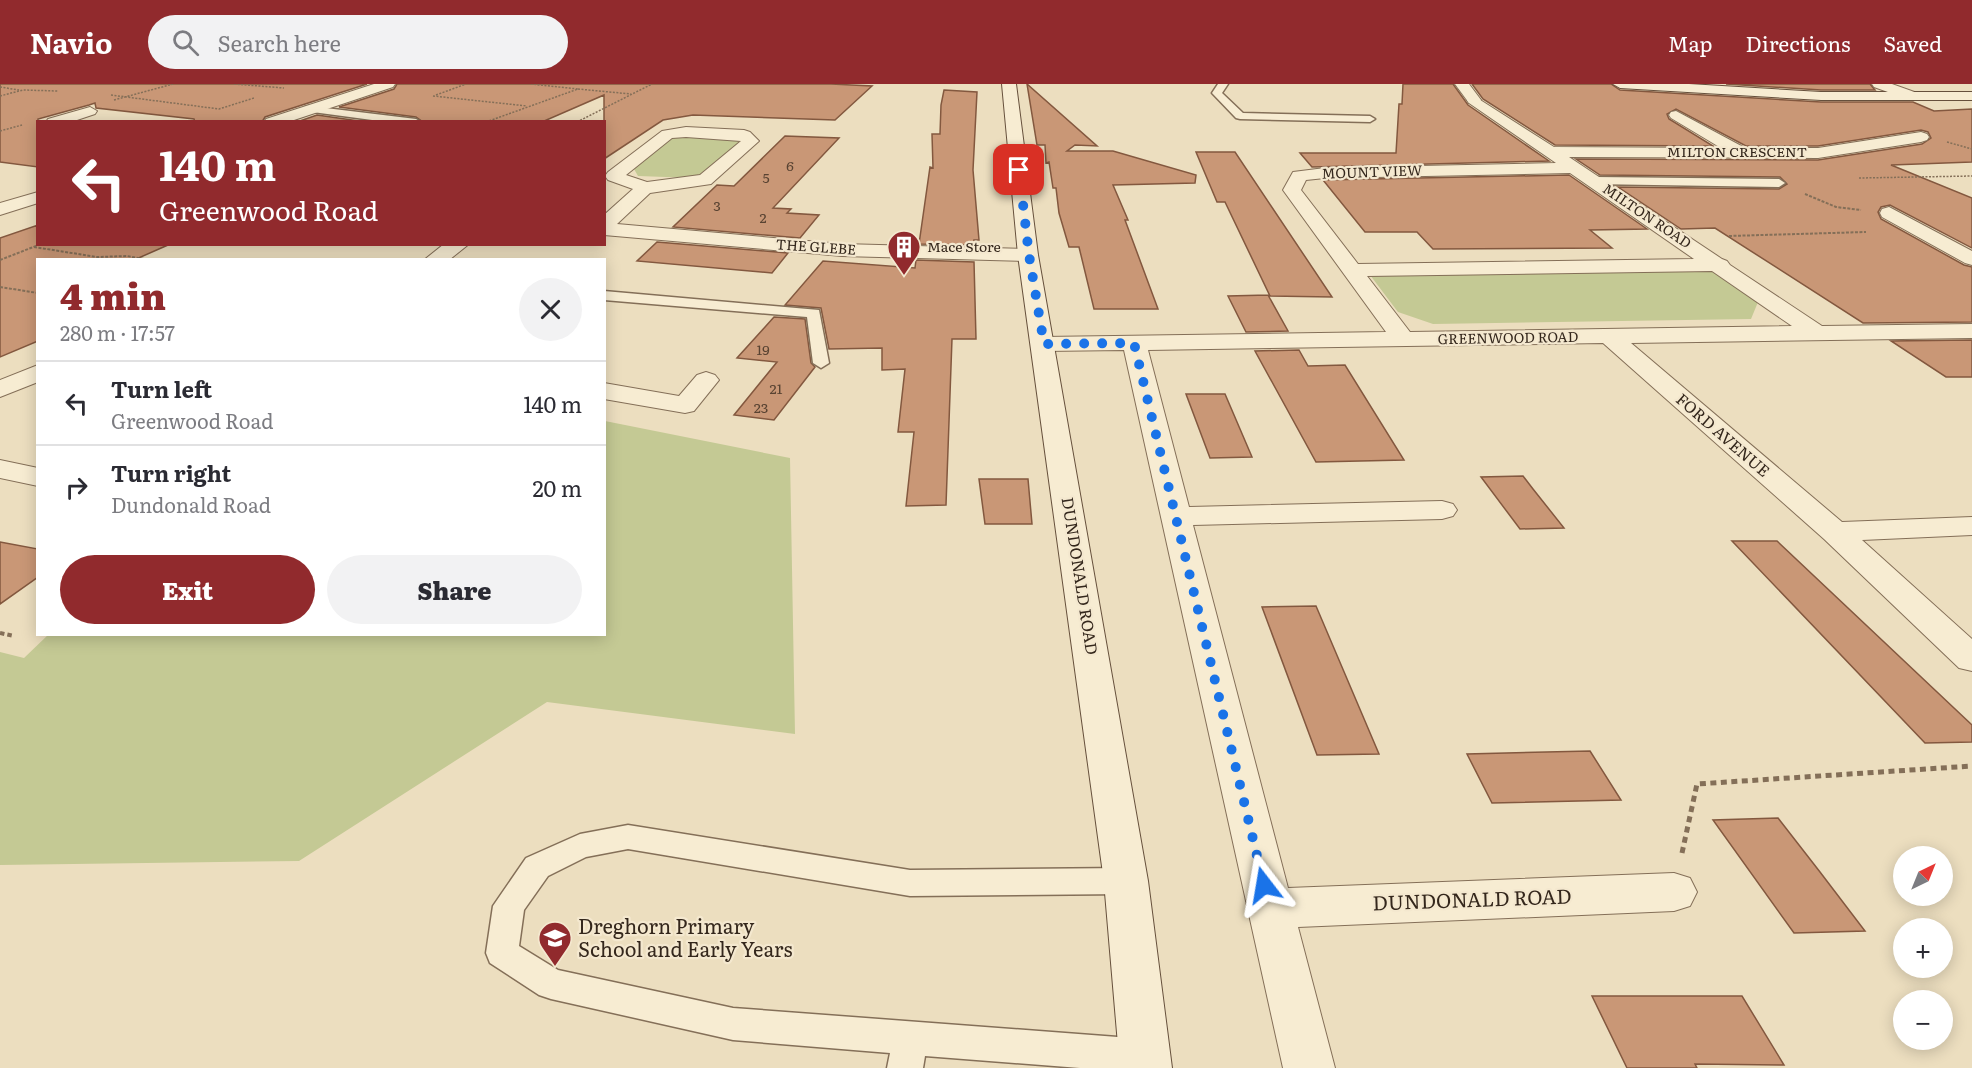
<!DOCTYPE html>
<meta charset="utf-8">
<style>
:root{--surface:#fff;--page:#f2f2f3;--text:#2b2b33;--muted:#7c7c81;--line:#e1e1e2;--accent:#912a2d}
body{margin:0;font-family:Literata,serif;background:var(--page);color:var(--text);height:100vh;display:flex;flex-direction:column;font-size:22px;white-space:nowrap}
*{box-sizing:border-box;margin:0}
p{font-size:20px;color:var(--muted)}
.icon{flex:none;width:33px;height:33px;fill:none;stroke:currentColor;stroke-width:2;stroke-linecap:round;stroke-linejoin:round}
.map{position:relative;flex:1;overflow:hidden}
.panel{position:absolute;left:36px;top:174px;width:570px;height:378px;display:flex;flex-direction:column;background:var(--surface);border-radius:0px;box-shadow:0 3px 15px #0003}
.panel>*{flex:none}
.guide{position:absolute;left:36px;top:36px;width:570px;height:126px;border-radius:0px;box-shadow:0 3px 15px #0003;background:#912a2d;color:#fff;overflow:hidden}
.needle{width:39px;rotate:43deg}
.controls{position:absolute;left:1893px;top:762px;display:grid;gap:12px}
.controls a{display:grid;place-items:center;width:60px;height:60px;border-radius:50%;background:var(--surface);box-shadow:0 3px 15px #0003;font-size:30px}
.pin{position:absolute;display:grid;place-items:center;width:51px;height:51px;color:#fff;margin:-26px;border-radius:12px;box-shadow:0 3px 9px #0006}
.me{position:absolute;width:66px;margin:-33px;rotate:346deg;stroke-linejoin:round;filter:drop-shadow(0 0 4px #0008)}
.turn{display:flex;align-items:center;gap:21px;height:126px;padding:0 24px;font-size:27px}
.turn .icon{width:78px;height:78px;stroke-width:2.5}
.turn b{display:block;font-size:42px;line-height:51px}
.round{display:grid;place-items:center;flex:none;width:63px;height:63px;border-radius:32px;background:var(--page)}
.summary{display:flex;align-items:center;justify-content:space-between;height:102px;padding:0 24px}
h1{font-size:36px;font-weight:800;line-height:45px;color:var(--accent)}
.cta{display:flex;gap:12px;margin-top:auto;padding:12px 24px}
.cta a{flex:1;height:69px;border-radius:36px;background:var(--accent);color:#fff;font-size:24px;font-weight:800;line-height:69px;text-align:center}
.cta a+a{background:var(--page);color:var(--text)}
ul{padding:0;list-style:none}
li{display:flex;align-items:center;gap:18px;height:84px;padding:0 24px;border-top:2px solid var(--line)}
li div{flex:1}
li b{display:block;font-size:22px}
li em{font-style:normal}
header{display:flex;align-items:center;gap:36px;box-sizing:border-box;height:84px;padding:0 30px;background:var(--accent);color:#fff}
header strong{font-size:28px}
nav{display:flex;gap:33px;margin-inline-start:auto;font-size:21px}
.search{width:420px;height:54px;background:var(--page);display:flex;align-items:center;gap:15px;box-sizing:border-box;padding:0 21px;border-radius:33px;color:var(--muted);font-size:22px}
.map>svg:first-child{display:block}
.green{fill:#c4c994}
.building{fill:#c99776;stroke:#83583f;stroke-width:1.5}
.lines{fill:none;stroke-linecap:round;stroke-linejoin:round}
.service-casing{stroke:#846f58;stroke-width:3}
.pedestrian-casing{stroke:#846f58;stroke-width:2}
.minor-casing{stroke:#846f58;stroke-width:2}
.secondary-casing{stroke:#66503c;stroke-width:2}
.path-far3{stroke:#846f58;stroke-width:1.5;stroke-dasharray:2 1.5;stroke-linecap:butt}
.path-far2{stroke:#846f58;stroke-width:2;stroke-dasharray:3 1.5;stroke-linecap:butt}
.path-far1{stroke:#846f58;stroke-width:4;stroke-dasharray:4.5 3;stroke-linecap:butt}
.path{stroke:#846f58;stroke-width:5;stroke-dasharray:6 4.5;stroke-linecap:butt}
.service{fill:#f7ecd2;fill-rule:evenodd}
.pedestrian{fill:#f7ecd2;fill-rule:evenodd}
.minor{fill:#f7ecd2;fill-rule:evenodd}
.secondary{fill:#f7ecd2;fill-rule:evenodd}
.route{stroke:#1a73e8;stroke-width:10;stroke-dasharray:0 18}
.labels{text-anchor:middle;stroke-width:4.5;stroke-linejoin:round;paint-order:stroke}
.far-street-label{font-size:14px;fill:#34271c;stroke:#f4e8cf}
.number-label{font-size:14px;fill:#594332}
.far-poi-label{font-size:14px;fill:#34271c;stroke:#f4e8cf;text-anchor:start}
.street-label{font-size:16px;fill:#34271c;stroke:#f4e8cf}
.near-street-label{font-size:20px;fill:#34271c;stroke:#f4e8cf}
.near-poi-label{font-size:20px;fill:#34271c;stroke:#f4e8cf;text-anchor:start}
</style>
<header>
<strong>Navio</strong>
<div class="search"><svg class="icon" aria-label="search" viewBox="0 0 24 24"><circle cx="10" cy="10" r="6"/><path d="M15 15l6 6"/></svg>Search here</div>
<nav><a>Map</a><a>Directions</a><a>Saved</a></nav>
</header>
<div class="map">
<svg width="1972" height="984" viewBox="0 0 1972 984">
<rect width="100%" height="100%" fill="#ecdebf"/>
<!-- green -->
<path class="green" d="M689 50 744 57 710 88 694 94 638 92 634 85 674 53Z
M1716 186 1758 218 1751 235 1433 240 1398 228 1370 191Z
M605 337 790 374 795 650 547 618 299 777 0 781V568L24 574 49 550H604Z"/>
<!-- building -->
<path class="building" d="M0 0H367L265 33 262 38H195L194 35 96 24 95 19 89 21 38 35V83L0 78Z
M397 0H831L872 2 835 36 693 31 663 36 604 75V11L542 38H423L416 33 339 23 394 5Z
M1027 0 1097 62 1075 61 1067 67H1113L1196 91 1195 99 1113 101 1128 136H1125L1158 225H1094L1079 163H1069L1059 129 1056 104H1053L1049 78 1046 79 1045 61H1037Z
M1403 0H1453L1468 21 1549 77 1312 83 1300 69H1396L1399 20H1402Z
M1472 0H1611L1620 6 1821 18H1913L1934 27 1972 25V78L1891 81 1972 114V164L1890 121 1881 123 1878 128 1881 135 1964 181 1972 183V238L1863 239 1715 144 1681 145 1618 103 1779 105 1787 100 1780 93 1600 91 1576 75 1818 76 1922 60 1931 54 1928 48 1921 46 1818 62H1746L1676 25 1667 30 1669 35 1713 62 1555 61 1483 15Z
M1726 0H1870L1875 6H1821Z
M944 6 977 8 973 86 979 156H974V161L919 160 930 83 933 84 932 50H940L941 21Z
M317 31 366 38H297Z
M785 52 839 54 773 124 791 125 787 129 819 131 800 154 673 143 717 101 734 102Z
M1196 68H1235L1332 213 1270 212 1225 118H1217Z
M1569 91 1647 145 1590 146 1612 164 1433 165 1417 148H1365L1323 96Z
M38 141V160L168 161 134 176H38V257L0 273V154Z
M657 158 788 169 772 189 637 177Z
M916 176 974 178 976 255H952L946 421 906 422 914 348H898L905 285 882 286V264L829 265 821 224 785 221 823 177 915 184Z
M1268 211 1288 247 1246 248 1228 212Z
M774 233 805 235 811 279 815 283 774 336 734 331 777 278 737 274Z
M1972 256V293H1946L1891 257Z
M1299 266 1308 282 1345 281 1404 376 1316 378 1255 267Z
M1186 310H1225L1252 373 1210 374Z
M1523 392 1533 405 1564 444 1520 445 1481 393Z
M979 395H1028L1032 440H985Z
M1732 457H1777L1972 641V658L1925 659Z
M0 458 38 465V493L0 520Z
M1316 522 1379 670 1317 671 1262 523Z
M1590 667 1621 716 1492 719 1467 670Z
M1778 734 1820 788 1865 847 1794 849 1713 736Z
M1592 912H1742L1784 981 1695 980 1697 984H1627Z"/>
<g class="lines">
<defs>
<path id="service" d="M1218 0H1228L1222 9 1243 29 1370 32 1375 35 1370 38 1240 35 1236 34 1212 9Z
M309 22 416 35 421 38H387L305 27V23Z
M1595 93 1779 95 1785 99 1779 103 1591 100 1589 97Z
M604 207 819 226 829 279 821 284 813 279 807 233 604 216Z
M628 741 910 786 1126 784 1137 788 1141 797 1137 806 1126 810 910 812 628 765 586 773 548 792 524 826 519 862 558 886 733 924 1144 955 1157 960 1162 972 1157 984H1080L925 972 923 984H887L890 969 733 956 551 915 539 911 490 879 486 869 493 822 526 774 580 750Z"/>
<path id="pedestrian" d="M1455 0H1469L1481 16 1479 19H1469Z"/>
<path id="minor" d="M374 0H395L393 3 288 38H264L266 35Z
M1872 0H1892L1920 10 1922 13 1920 16H1910L1874 3Z
M1474 12 1554 63 1721 64 1671 34 1669 31 1671 28 1676 27 1745 64H1818L1921 48 1927 50 1929 53 1927 56 1921 58 1818 74 1569 73 1722 175 1727 177 1730 181 1822 242 1972 240V254L1631 259 1842 438 1972 433V451L1862 456 1972 555V587L1959 584 1824 455 1603 259 1148 266 1189 423 1442 417 1453 420 1457 426 1453 432 1442 435 1193 441 1288 804 1674 789 1690 794 1697 808 1690 822 1674 827 1298 843 1335 984H1283L1124 266 1044 267 1036 265 1032 260 1036 255 1044 253 1386 248 1283 106 1293 88 1325 84 1556 79 1469 19 1467 16 1469 13ZM1570 89 1694 175 1358 180 1301 106 1306 96 1325 94ZM1712 187 1792 242 1410 248 1367 192Z
M90 23 97 27 95 30 71 38H46L48 35Z
M686 43 744 46 750 48 759 57 711 100 650 109 617 140 842 160 1028 165 1035 167 1038 171 1035 175 1028 177 842 172 604 151V131L633 105 608 96 605 92 608 88 662 47ZM686 53 741 57 700 91 647 98 626 91 672 54Z
M38 108V119L0 131V119Z
M1889 123 1972 167V181L1965 179 1882 133 1880 129 1882 125Z
M444 160H469L449 176H424Z
M38 281V298L0 313V296Z
M706 288 715 291 719 296 694 327 685 329 604 315V299L679 312 697 291Z
M0 376 38 384V402L0 394Z"/>
<path id="secondary" d="M1002 0H1016L1038 171 1148 797 1172 984H1120L1104 797 1018 171Z
M1613 0H1689L1821 8H1972V16H1821L1620 4Z"/>
</defs>
<!-- service casing -->
<use href="#service" class="service-casing"/>
<!-- pedestrian casing -->
<use href="#pedestrian" class="pedestrian-casing"/>
<!-- minor casing -->
<use href="#minor" class="minor-casing"/>
<!-- secondary casing -->
<use href="#secondary" class="secondary-casing"/>
<!-- path-far3 -->
<path class="path-far3" d="M234 0 284 4
M0 3 19 6
M578 5 631 10
M111 11 219 25 254 14
M436 11 466 0
M0 12 23 6 58 7
M433 12 527 22
M114 16 173 0
M486 38 578 5 531 0
M577 38 652 0
M0 47 22 41
M1947 58 1972 65
M1859 94 1972 92"/>
<!-- path-far2 -->
<path class="path-far2" d="M1805 110 1836 123 1861 126
M1729 152 1866 148
M34 163 97 173 127 172 150 176
M0 176 41 160
M0 203 38 209"/>
<!-- path-far1 -->
<path class="path-far1" d="M0 549 14 552"/>
<!-- path -->
<path class="path" d="M1682 769 1697 700 1972 682"/>
<!-- service -->
<use href="#service" class="service"/>
<!-- pedestrian -->
<use href="#pedestrian" class="pedestrian"/>
<!-- minor -->
<use href="#minor" class="minor"/>
<!-- secondary -->
<use href="#secondary" class="secondary"/>
</g>
<g class="lines">
<!-- route -->
<path class="route" d="M1019 86 1029 171 1044 260 1134 259 1264 801"/>
</g>
<!-- icons -->
<defs>
<symbol id="building-pin" viewBox="-11 -11 22 30"><path d="M0 17L-7.5 6A9.5 9.5 0 1 1 7.5 6Z" fill="#912a2d" stroke="#f4e8cf"/><path d="M-4-6H4V6H1V3H-1V6H-4ZM-2.5-4.3h1.7v1.8h-1.7ZM.8-4.3h1.7v1.8H.8ZM-2.5-1h1.7V.8h-1.7ZM.8-1h1.7V.8H.8Z" fill="#fff"/></symbol>
<symbol id="school-pin" viewBox="-11 -11 22 30"><path d="M0 17L-7.5 6A9.5 9.5 0 1 1 7.5 6Z" fill="#912a2d" stroke="#f4e8cf"/><path d="M0-5L7-2L0 1L-7-2ZM-4 1L0 2.5L4 1V4Q0 6-4 4Z" fill="#fff"/></symbol>
</defs>
<g fill-rule="evenodd">
<use href="#building-pin" x="885" y="144" width="38" height="52"/>
<use href="#school-pin" x="536" y="835" width="38" height="52"/>
</g>
<g class="labels">
<!-- far-street labels -->
<g class="far-street-label">
<text x="1737" y="73">MILTON CRESCENT</text>
<text transform="translate(1372 88) rotate(-2)" y="5">MOUNT VIEW</text>
<text transform="translate(1647 132) rotate(34)" y="5">MILTON ROAD</text>
<text transform="translate(816 163) rotate(4)" y="5">THE GLEBE</text>
<text transform="translate(1508 254) rotate(-1)" y="5">GREENWOOD ROAD</text>
</g>
<!-- number labels -->
<g class="number-label">
<text x="790" y="87">6</text>
<text x="766" y="99">5</text>
<text x="717" y="127">3</text>
<text x="763" y="139">2</text>
<text x="763" y="271">19</text>
<text x="776" y="310">21</text>
<text x="761" y="329">23</text>
</g>
<!-- far-poi labels -->
<g class="far-poi-label">
<text x="927" y="168">Mace Store</text>
</g>
<!-- street labels -->
<g class="street-label">
<text transform="translate(1723 351) rotate(41)" y="6">FORD AVENUE</text>
<text transform="translate(1080 492) rotate(81)" y="6">DUNDONALD ROAD</text>
</g>
<!-- near-street labels -->
<g class="near-street-label">
<text transform="translate(1472 816) rotate(-2)" y="7">DUNDONALD ROAD</text>
</g>
<!-- near-poi labels -->
<g class="near-poi-label">
<text x="578" y="850">Dreghorn Primary<tspan x="578" dy="23">School and Early Years</tspan></text>
</g>
</g>
</svg>
<div class="controls">
<a><svg class="needle" viewBox="-14 -14 28 28"><path d="M0-13l5 13h-10z" fill="#e53935"/><path d="M0 13l5-13h-10z" fill="#7c7c81"/></svg></a>
<a>+</a>
<a>−</a>
</div>
<div class="pin" style="left:1019px;top:86px;background:#d93025"><svg class="icon" aria-label="arrive" viewBox="0 0 24 24"><path d="M6 21V4h12l-3 4 3 4H6"/></svg></div>
<svg class="me" style="left:1264px;top:801px" viewBox="-20 -20 40 40"><path d="M0-17L14 15 0 8-14 15z" fill="#1a73e8" stroke="#fff" stroke-width="4"/></svg>
<div class="guide">
<div class="turn"><svg class="icon" aria-label="left" viewBox="0 0 24 24"><path d="M17 20v-9H6M10 6l-5 5 5 5"/></svg><div><b>140 m</b>Greenwood Road</div></div>
</div>
<section class="panel">
<div class="summary"><div><h1>4 min</h1><p>280 m · 17:57</p></div><a class="round"><svg class="icon" aria-label="close" viewBox="0 0 24 24"><path d="M6 6l12 12M18 6L6 18"/></svg></a></div>
<ul>
<li><svg class="icon" aria-label="left" viewBox="0 0 24 24"><path d="M17 20v-9H6M10 6l-5 5 5 5"/></svg><div><b>Turn left</b><p>Greenwood Road</p></div><em>140 m</em></li>
<li><svg class="icon" aria-label="right" viewBox="0 0 24 24"><path d="M7 20v-9h11M14 6l5 5-5 5"/></svg><div><b>Turn right</b><p>Dundonald Road</p></div><em>20 m</em></li>
</ul>
<div class="cta"><a>Exit</a><a>Share</a></div>
</section>
</div>
